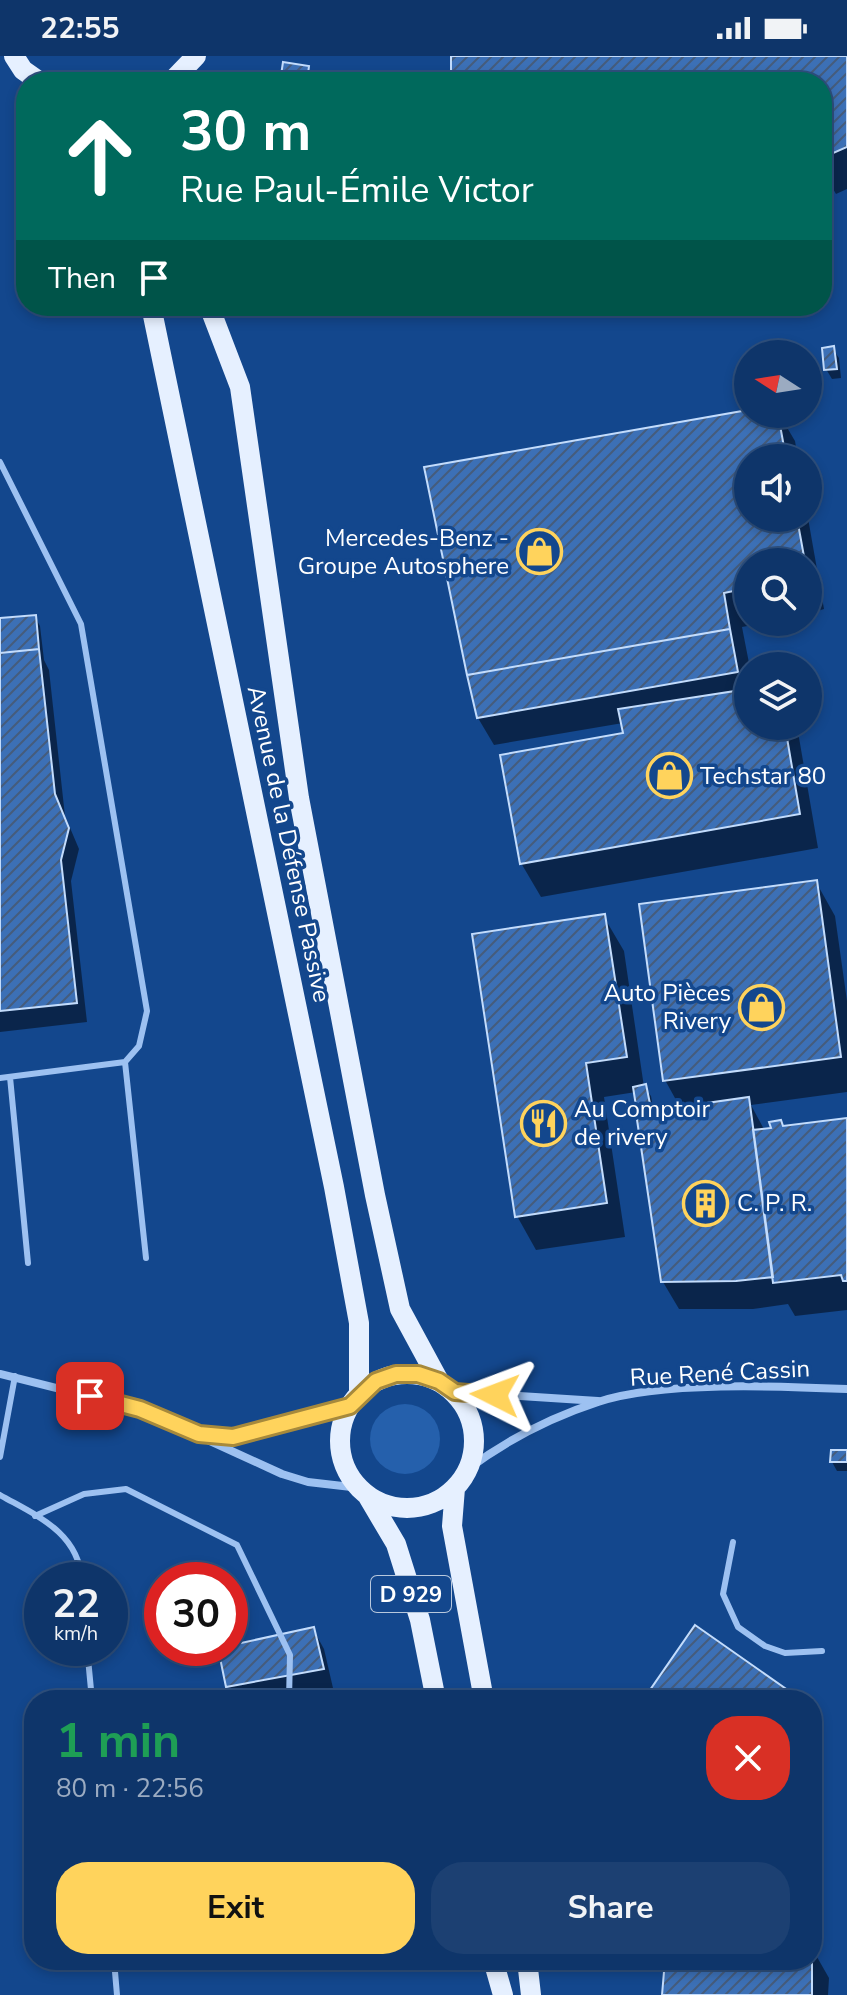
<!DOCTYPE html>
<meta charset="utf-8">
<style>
:root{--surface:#0e356a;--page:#1c4072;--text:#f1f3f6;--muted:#9babc1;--line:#2e507e;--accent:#ffd35c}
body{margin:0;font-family:"Nunito Sans",sans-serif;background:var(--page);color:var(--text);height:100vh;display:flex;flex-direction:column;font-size:30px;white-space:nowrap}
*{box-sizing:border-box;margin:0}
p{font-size:26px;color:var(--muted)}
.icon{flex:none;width:44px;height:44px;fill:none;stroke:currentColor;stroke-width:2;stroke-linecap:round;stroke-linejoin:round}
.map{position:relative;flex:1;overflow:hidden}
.details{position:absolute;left:24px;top:1634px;width:798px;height:280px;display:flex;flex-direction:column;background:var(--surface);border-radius:32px;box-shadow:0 4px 12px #0003,0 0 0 2px var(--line)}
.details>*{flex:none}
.hud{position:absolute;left:16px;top:16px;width:816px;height:244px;border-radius:32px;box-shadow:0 4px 12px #0003,0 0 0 2px var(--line);background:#00695c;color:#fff;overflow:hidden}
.needle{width:52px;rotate:282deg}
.buttons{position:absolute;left:734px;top:284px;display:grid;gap:16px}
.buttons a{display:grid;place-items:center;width:88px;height:88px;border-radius:50%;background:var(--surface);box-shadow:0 4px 12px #0003,0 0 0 2px var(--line);font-size:40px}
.speed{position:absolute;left:24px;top:1506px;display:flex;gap:16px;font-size:40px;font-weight:700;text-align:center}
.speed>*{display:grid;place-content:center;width:104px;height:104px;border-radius:50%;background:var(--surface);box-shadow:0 4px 12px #0003,0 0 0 2px var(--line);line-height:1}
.speed small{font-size:20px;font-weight:400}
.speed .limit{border:12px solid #d22;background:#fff;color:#111}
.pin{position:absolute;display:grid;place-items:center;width:68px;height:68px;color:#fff;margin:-34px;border-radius:16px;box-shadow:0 4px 12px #0006}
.me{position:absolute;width:88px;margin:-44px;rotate:273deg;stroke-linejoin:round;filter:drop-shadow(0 0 6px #0008)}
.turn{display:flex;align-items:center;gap:28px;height:168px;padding:0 32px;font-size:36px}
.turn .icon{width:104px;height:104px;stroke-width:2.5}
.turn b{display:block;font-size:56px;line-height:68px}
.then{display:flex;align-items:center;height:76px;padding:0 32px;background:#0003;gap:16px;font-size:30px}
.round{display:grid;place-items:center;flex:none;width:84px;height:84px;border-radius:32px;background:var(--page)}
.headline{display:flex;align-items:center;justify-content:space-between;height:136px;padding:0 32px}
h1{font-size:48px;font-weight:700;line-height:60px;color:#1e9e55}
.button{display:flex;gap:16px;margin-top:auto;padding:16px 32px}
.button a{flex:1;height:92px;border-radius:32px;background:var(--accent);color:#111;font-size:32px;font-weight:700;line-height:92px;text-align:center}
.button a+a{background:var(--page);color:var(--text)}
.status{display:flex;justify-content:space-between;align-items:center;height:56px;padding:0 40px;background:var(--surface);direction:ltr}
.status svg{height:22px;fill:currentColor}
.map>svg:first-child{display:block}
.grass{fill:#2560ac}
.shadow{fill:#0007}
.building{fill:url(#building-hatch);stroke:#c3dcfc;stroke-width:2}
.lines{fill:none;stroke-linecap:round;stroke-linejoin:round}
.service{stroke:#9dc1f1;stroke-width:6}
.minor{stroke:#9dc1f1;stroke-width:8}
.primary{stroke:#e6f0ff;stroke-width:20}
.route-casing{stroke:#a6893c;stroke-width:20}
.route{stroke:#ffd35c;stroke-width:14}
.labels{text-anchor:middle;stroke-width:7;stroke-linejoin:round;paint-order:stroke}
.shield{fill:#13478d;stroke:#b8c8dd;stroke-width:2}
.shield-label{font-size:22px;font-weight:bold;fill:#fff}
.poi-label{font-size:24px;fill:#fff;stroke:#13478d;text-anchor:start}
.street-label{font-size:24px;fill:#fff;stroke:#13478d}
</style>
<div class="status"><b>22:55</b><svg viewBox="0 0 49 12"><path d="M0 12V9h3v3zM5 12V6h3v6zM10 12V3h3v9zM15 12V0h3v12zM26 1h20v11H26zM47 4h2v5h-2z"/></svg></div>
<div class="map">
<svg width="847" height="1939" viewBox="0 0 847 1939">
<defs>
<pattern id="building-hatch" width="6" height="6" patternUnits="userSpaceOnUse" patternTransform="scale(2)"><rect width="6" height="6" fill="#3c70b6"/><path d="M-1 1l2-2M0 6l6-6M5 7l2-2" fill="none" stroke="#455c7c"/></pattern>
</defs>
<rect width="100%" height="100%" fill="#13478d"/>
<!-- grass -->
<path class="grass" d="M370 1383a35 35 0 1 1 70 0a35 35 0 1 1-70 0Z"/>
<!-- shadow -->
<path class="shadow" d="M453 0H847V133L836 138 822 114V26H453Z
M308 12 313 26H282Z
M833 293 839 302 841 322 832 323 826 313Z
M748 356 779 358 795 385 798 402H748V462H808L824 553 808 558V506H748V566H769L742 571 749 607 748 670H797L818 792 541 841 521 807 625 678 623 667 494 689 478 662Z
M35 561 40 570 44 604 49 614 65 760 79 793 71 825 87 966 0 976V564Z
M816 826 835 860 847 945V1036L751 1049 765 1075 847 1064V1254L795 1260 788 1248 753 1253H679L663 1226 643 1058 636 1036 604 1041 625 1181 536 1194 517 1160 604 861 624 895 644 1031 651 1040 654 1057 681 1053 665 1024Z
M847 1396V1415H837L832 1406Z
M313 1573 324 1593 333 1632 270 1644H235L228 1631Z
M813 1894 829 1922 828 1939H664L667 1904H812Z"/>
<!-- building -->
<path class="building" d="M451 0H847V91L822 102V26H451Z
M283 6 309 10 307 26H280Z
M834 290 837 313 824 314 822 292Z
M748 354V358H778L786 402H748V462H797L805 506H748V532L724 537 730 573 467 619 424 411Z
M36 559 39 593 0 597V562Z
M730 573 738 616 477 662 467 619Z
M39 593 55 738 69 772 61 804 77 947 0 955V597Z
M748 633V670H785L800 758 520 808 500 699 623 677 618 653Z
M817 824 841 1001 663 1025 639 848Z
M605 858 627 1001 586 1007 607 1147 515 1161 472 878Z
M646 1028 650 1048 636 1050 633 1031Z
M749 1041 773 1221 736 1225 661 1226 636 1057Z
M847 1062V1225H843L841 1219 773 1227 753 1074 771 1072 769 1066 781 1064 783 1070Z
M831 1394H847V1406H830Z
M695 1569 792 1637 788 1644H648L653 1637 650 1634Z
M314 1571 324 1613 226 1631 218 1592Z
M812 1892V1939H662L665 1904H812Z"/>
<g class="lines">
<!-- service -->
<path class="service" d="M0 406 81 568 147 955 139 990 125 1006 0 1022
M125 1006 146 1202
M10 1021 28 1207
M0 1401 15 1320
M0 1439C37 1460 78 1476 82 1524
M35 1460 84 1438 126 1433 237 1489 290 1599 289 1644
M733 1486 723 1538 738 1571 765 1590 785 1597 822 1595
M87 1592 92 1644
M114 1904 117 1939"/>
<!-- minor -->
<path class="minor" d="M0 1318 140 1353 282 1418 308 1426 360 1432
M455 1336 598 1345
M204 1378 233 1381 350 1350
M468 1413C507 1384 552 1361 598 1346 660 1325 780 1330 847 1333"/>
<!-- primary -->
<path class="primary" d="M14 0 23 14 40 26
M171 26 196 0
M151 250 334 1131 359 1267V1338
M209 250 240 331 299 742 375 1139 400 1253 439 1325
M340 1385a67 67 0 1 1 134 0a67 67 0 1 1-134 0Z
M455 1432 452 1470 484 1644
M367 1439 396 1488 420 1564 436 1644
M493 1904 503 1939
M527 1904 531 1939"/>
</g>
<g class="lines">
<defs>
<path id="route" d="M90 1340 140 1353 199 1378 233 1381 350 1350 376 1325 396 1318H418L439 1325 455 1336 495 1339"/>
</defs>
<!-- route casing -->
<use href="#route" class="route-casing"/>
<!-- route -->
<use href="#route" class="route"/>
</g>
<!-- icons -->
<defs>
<symbol id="shop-ring" viewBox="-11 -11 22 22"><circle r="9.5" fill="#13478d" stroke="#ffd35c" stroke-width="1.5"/><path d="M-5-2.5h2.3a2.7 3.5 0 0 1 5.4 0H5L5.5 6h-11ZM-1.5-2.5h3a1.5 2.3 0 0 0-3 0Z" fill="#ffd35c"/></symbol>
<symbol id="restaurant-ring" viewBox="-11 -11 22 22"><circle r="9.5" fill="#13478d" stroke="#ffd35c" stroke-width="1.5"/><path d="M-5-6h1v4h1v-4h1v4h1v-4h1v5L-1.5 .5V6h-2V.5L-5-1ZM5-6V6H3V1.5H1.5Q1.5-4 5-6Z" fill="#ffd35c"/></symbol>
<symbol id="building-ring" viewBox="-11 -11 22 22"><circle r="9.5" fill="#13478d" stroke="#ffd35c" stroke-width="1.5"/><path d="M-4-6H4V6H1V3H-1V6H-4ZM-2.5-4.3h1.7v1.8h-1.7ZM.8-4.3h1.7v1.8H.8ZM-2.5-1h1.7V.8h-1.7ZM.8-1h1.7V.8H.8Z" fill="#ffd35c"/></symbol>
</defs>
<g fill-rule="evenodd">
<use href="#shop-ring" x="514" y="470" width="51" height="51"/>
<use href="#shop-ring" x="644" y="694" width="51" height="51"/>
<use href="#shop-ring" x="736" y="926" width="51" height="51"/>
<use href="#restaurant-ring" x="518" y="1042" width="51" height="51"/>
<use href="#building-ring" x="680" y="1122" width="51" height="51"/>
</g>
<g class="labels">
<!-- shield labels -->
<rect class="shield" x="371" y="1520" width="80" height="36" rx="6"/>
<g class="shield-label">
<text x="411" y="1546">D 929</text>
</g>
<!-- poi labels -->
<g class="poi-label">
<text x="509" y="490" text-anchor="end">Mercedes-Benz -<tspan x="509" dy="28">Groupe Autosphere</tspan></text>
<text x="700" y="728">Techstar 80</text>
<text x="731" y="945" text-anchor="end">Auto Pièces<tspan x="731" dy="28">Rivery</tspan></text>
<text x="574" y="1061">Au Comptoir<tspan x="574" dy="28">de rivery</tspan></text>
<text x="737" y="1155">C. P. R.</text>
</g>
<!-- street labels -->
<g class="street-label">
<text transform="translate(289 788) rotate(78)" y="8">Avenue de la Défense Passive</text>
<text transform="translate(720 1317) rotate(-3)" y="8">Rue René Cassin</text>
</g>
</g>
</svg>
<div class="buttons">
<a><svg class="needle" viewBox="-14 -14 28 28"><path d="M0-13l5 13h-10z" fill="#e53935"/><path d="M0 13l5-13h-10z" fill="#9babc1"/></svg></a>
<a><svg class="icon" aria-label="sound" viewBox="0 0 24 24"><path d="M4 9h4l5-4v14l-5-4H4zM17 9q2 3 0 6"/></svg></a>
<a><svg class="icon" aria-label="search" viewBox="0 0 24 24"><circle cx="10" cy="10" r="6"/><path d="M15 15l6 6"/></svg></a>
<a><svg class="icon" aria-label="layers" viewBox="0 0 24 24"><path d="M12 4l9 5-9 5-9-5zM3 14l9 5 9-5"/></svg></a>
</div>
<div class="speed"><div>22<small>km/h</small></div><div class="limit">30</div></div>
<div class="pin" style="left:90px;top:1340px;background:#d93025"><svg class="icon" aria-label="arrive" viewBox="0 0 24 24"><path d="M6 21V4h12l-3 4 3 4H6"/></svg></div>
<svg class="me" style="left:495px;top:1339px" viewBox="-20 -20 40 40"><path d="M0-17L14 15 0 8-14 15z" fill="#ffd35c" stroke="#fff" stroke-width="4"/></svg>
<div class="hud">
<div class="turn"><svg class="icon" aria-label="ahead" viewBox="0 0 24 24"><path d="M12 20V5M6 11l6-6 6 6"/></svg><div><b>30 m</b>Rue Paul-Émile Victor</div></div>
<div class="then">Then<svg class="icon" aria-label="arrive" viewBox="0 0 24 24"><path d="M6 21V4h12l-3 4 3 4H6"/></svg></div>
</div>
<section class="details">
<div class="headline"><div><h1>1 min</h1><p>80 m · 22:56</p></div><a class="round" style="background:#d93025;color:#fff"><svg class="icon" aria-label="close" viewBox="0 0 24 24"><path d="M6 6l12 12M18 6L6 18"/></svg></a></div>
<div class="button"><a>Exit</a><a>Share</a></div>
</section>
</div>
